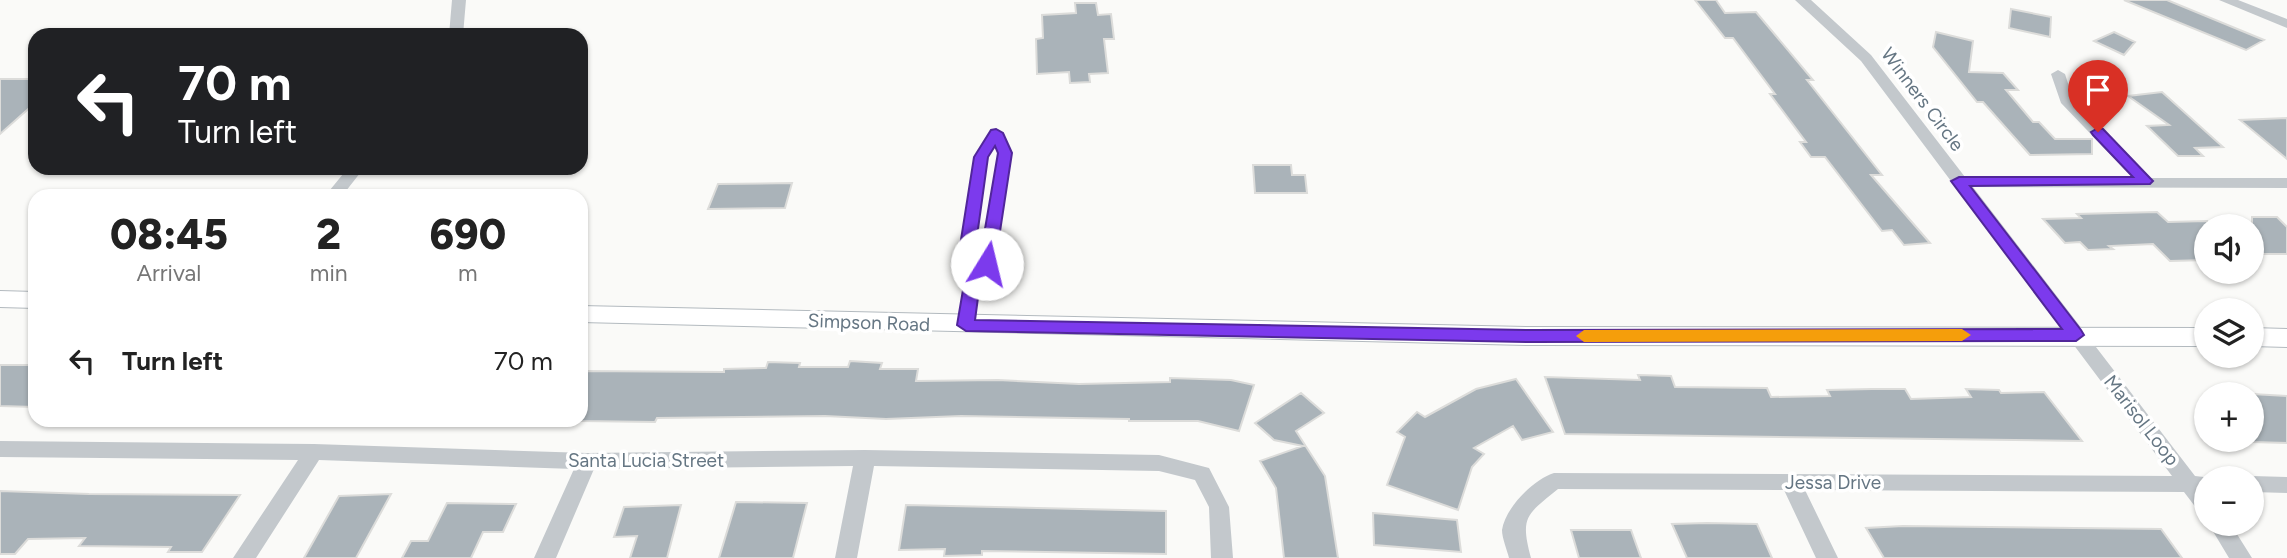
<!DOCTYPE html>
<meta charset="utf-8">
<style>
:root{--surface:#fff;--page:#f6f6f6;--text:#222;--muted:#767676}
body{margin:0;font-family:Figtree,sans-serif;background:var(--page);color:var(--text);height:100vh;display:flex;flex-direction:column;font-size:26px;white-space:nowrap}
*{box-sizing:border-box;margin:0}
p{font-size:23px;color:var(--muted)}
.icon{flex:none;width:38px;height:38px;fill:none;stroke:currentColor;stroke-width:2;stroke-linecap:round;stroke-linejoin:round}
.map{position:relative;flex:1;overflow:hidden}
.drawer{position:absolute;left:28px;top:189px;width:560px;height:238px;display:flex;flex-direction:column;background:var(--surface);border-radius:21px;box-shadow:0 2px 5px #0004}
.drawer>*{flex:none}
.banner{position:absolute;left:28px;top:28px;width:560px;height:147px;border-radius:21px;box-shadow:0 2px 5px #0004;background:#202124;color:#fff;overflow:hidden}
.controls{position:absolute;left:2194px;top:214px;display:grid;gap:14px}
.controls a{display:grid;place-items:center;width:70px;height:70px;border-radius:50%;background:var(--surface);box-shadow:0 2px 5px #0004;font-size:35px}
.pin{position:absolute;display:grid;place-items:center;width:60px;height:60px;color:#fff;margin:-72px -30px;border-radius:50% 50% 50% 0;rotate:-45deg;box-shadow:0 0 7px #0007}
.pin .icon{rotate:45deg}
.me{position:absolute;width:77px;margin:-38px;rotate:9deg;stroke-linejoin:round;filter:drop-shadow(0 0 5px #0008)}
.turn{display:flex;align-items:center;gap:24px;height:147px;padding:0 35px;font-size:32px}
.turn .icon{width:91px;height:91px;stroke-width:2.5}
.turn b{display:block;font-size:49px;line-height:60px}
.eta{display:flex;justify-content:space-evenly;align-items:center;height:119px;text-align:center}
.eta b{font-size:42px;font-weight:800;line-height:49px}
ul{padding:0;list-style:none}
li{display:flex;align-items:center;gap:21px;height:105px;padding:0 35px}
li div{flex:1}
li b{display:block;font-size:26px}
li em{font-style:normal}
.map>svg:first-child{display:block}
.building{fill:#aab3b9;stroke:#dcdcda;stroke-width:2}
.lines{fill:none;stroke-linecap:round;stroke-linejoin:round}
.secondary-casing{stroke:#b3babf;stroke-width:2}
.lane-far1{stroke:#c3c8cc;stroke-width:8}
.lane{stroke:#c3c8cc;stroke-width:10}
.street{fill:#c3c8cc;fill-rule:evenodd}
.secondary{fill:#fff;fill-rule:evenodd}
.route{fill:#7c3aed;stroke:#51269a;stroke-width:2}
.slow{fill:#f59e0b}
.labels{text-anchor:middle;stroke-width:7;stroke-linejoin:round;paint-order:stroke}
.street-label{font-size:19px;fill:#657683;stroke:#fff}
</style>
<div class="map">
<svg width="2287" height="558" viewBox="0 0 2287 558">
<rect width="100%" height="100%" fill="#fafaf8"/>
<!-- building -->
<path class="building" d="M1695 0H1716L1725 13 1756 12 1813 80H1807L1882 175H1871L1930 243 1904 245 1892 230 1882 231 1825 157H1811L1800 142H1806L1770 94H1775L1733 38H1725Z
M2124 0H2167L2264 40 2246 50Z
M1075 3H1096L1098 15 1111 14 1114 39H1104L1108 73 1089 74 1090 82 1070 83 1069 72 1037 74 1036 39 1043 38 1042 15 1076 13Z
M2011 9 2051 17 2050 37 2009 28Z
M1936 32 1973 41 1969 72 2003 73 2018 90H2006L2033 122H2039L2055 139H2092V154L2030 155 1983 102H1977L1933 47Z
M2114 32 2135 42 2124 55 2094 41Z
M0 79H35V103L0 134Z
M2162 92 2223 147 2195 148 2203 156H2178L2147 126 2169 125 2128 96Z
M2287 118V159L2240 120Z
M1253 165H1291L1292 175H1305L1307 193H1255Z
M792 183 785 208 708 209 718 184Z
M2157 212 2168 222 2207 221V260L2170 261 2153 244 2109 246 2113 249 2088 250 2080 242 2065 243 2043 219 2081 218 2077 214Z
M2252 217H2277L2287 227V254H2262L2252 244Z
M850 361 882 363 880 369H918L916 381 998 380 1079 384 1170 382V378L1231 380 1254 385 1239 431 1198 421H1129V419L961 416 886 419 825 416 657 418 655 422 581 421V371L724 372V369L766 368 768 362 800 363 799 367H848Z
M0 365H35V407L0 406Z
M1638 375 1671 376 1675 387 1767 388 1771 397 1830 396 1827 390 1872 389H1905L1911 399 1971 397 1966 389 1999 390 2001 393 2044 392 2082 441 1565 434 1545 377 1640 380Z
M1516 379 1553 432 1522 440 1513 426 1474 448 1484 454 1472 467 1458 510 1387 485 1405 437 1397 432 1417 412 1425 417 1476 389Z
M1301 393 1324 413 1296 431 1325 476 1338 558H1284L1276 488 1260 461 1303 446 1274 440 1255 423Z
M2252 394 2287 396V443L2252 442Z
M0 491 89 494 240 495 202 552H168L171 547 79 546 85 538 28 539 15 554H0Z
M391 494 356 558H304L339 496Z
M736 502 807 503 793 558H719Z
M447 503 516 504 503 532H483L471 558H402L411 541H428Z
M681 505 667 558H630L637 536 614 537 624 507Z
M906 505 1166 511V554L982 551V555L944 556 945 549 899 550Z
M1373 513 1457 520 1461 552 1374 545Z
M1707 523 1757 524 1772 558H1687L1672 524Z
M1903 526 2161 529 2182 558H1884L1866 528Z
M1571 530H1631L1641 558H1579Z"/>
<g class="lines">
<defs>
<path id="secondary" d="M0 291 35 292V308L0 307Z
M581 306 1529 327 2207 328V346L1529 345 581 322Z
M2252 328 2287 329V347L2252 346Z"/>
</defs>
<!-- secondary casing -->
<use href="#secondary" class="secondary-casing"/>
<!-- lane-far1 -->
<path class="lane-far1" d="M968 246 981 157 996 133
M990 246 1005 153 996 133"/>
<!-- lane -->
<path class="lane" d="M971 290 987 264 990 244
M966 324 971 290 965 265 968 244"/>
<!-- street -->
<path class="street" d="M452 0H466L463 35H449Z
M1795 0H1811L1871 55 1965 177 2133 178 2061 103 2051 74 2058 70 2065 74 2073 99 2151 178H2287V188L1973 187 2195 476 2213 478H2207V515L2200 513 2184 492 1805 490 1838 558H1816L1784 490 1558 489C1526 515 1520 517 1531 558H1509C1507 550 1502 538 1502 530 1505 508 1534 479 1554 473L2172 476 1861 61Z
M2219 0H2238L2287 19V28Z
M348 168H364L342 196H325Z
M0 441 314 444 587 453 865 450 1159 455 1209 468 1229 507 1233 558H1211L1209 507 1195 480 1159 471 874 466 857 558H835L853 466 594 469 556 558H534L574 469 319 460 256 558H233L298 460 0 457Z
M2252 476 2287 477V493L2252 492V478H2246Z
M2208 523H2230L2252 558H2229Z"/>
<!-- secondary -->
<use href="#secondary" class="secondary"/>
</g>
<!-- route -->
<path class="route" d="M2098 128 2103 129 2150 178 2153 181 2150 184 1970 186 2081 330 2084 335 2076 341 1529 342 966 331 957 325 963 290 957 265 974 157 991 130 996 129 1003 133 1012 153 995 264 987 270 979 264 998 153 995 146 988 157 973 265 979 290 975 320 1529 330 2062 329 1951 181 1959 177H2133L2093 135 2091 132Z"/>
<!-- slow -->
<path class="slow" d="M1962 329 1971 335 1962 341 1584 342 1576 336 1584 330Z"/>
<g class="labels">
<!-- street labels -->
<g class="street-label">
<text transform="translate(1923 99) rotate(53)" y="7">Winners Circle</text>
<text transform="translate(869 322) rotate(2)" y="7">Simpson Road</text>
<text transform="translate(2142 420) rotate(52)" y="7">Marisol Loop</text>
<text x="646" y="467">Santa Lucia Street</text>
<text x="1833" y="489">Jessa Drive</text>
</g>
</g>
</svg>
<div class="controls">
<a><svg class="icon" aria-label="sound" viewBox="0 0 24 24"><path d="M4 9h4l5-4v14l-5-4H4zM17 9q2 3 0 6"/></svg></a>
<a><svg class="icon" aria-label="layers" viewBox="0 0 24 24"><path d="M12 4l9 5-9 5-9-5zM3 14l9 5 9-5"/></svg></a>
<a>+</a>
<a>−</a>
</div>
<div class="pin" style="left:2098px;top:132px;background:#d93025"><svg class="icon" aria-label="arrive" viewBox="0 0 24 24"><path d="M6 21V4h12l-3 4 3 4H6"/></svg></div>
<svg class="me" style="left:987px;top:264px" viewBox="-20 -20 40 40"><circle r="19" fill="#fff"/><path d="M0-13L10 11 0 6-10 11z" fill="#7c3aed"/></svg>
<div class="banner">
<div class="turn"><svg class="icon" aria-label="left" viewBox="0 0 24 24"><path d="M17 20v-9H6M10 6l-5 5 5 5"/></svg><div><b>70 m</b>Turn left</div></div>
</div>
<section class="drawer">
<div class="eta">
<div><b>08:45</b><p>Arrival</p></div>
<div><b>2</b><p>min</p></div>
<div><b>690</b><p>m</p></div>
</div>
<ul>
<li><svg class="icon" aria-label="left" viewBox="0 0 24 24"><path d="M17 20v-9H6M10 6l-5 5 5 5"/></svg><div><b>Turn left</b></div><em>70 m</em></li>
</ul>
</section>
</div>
